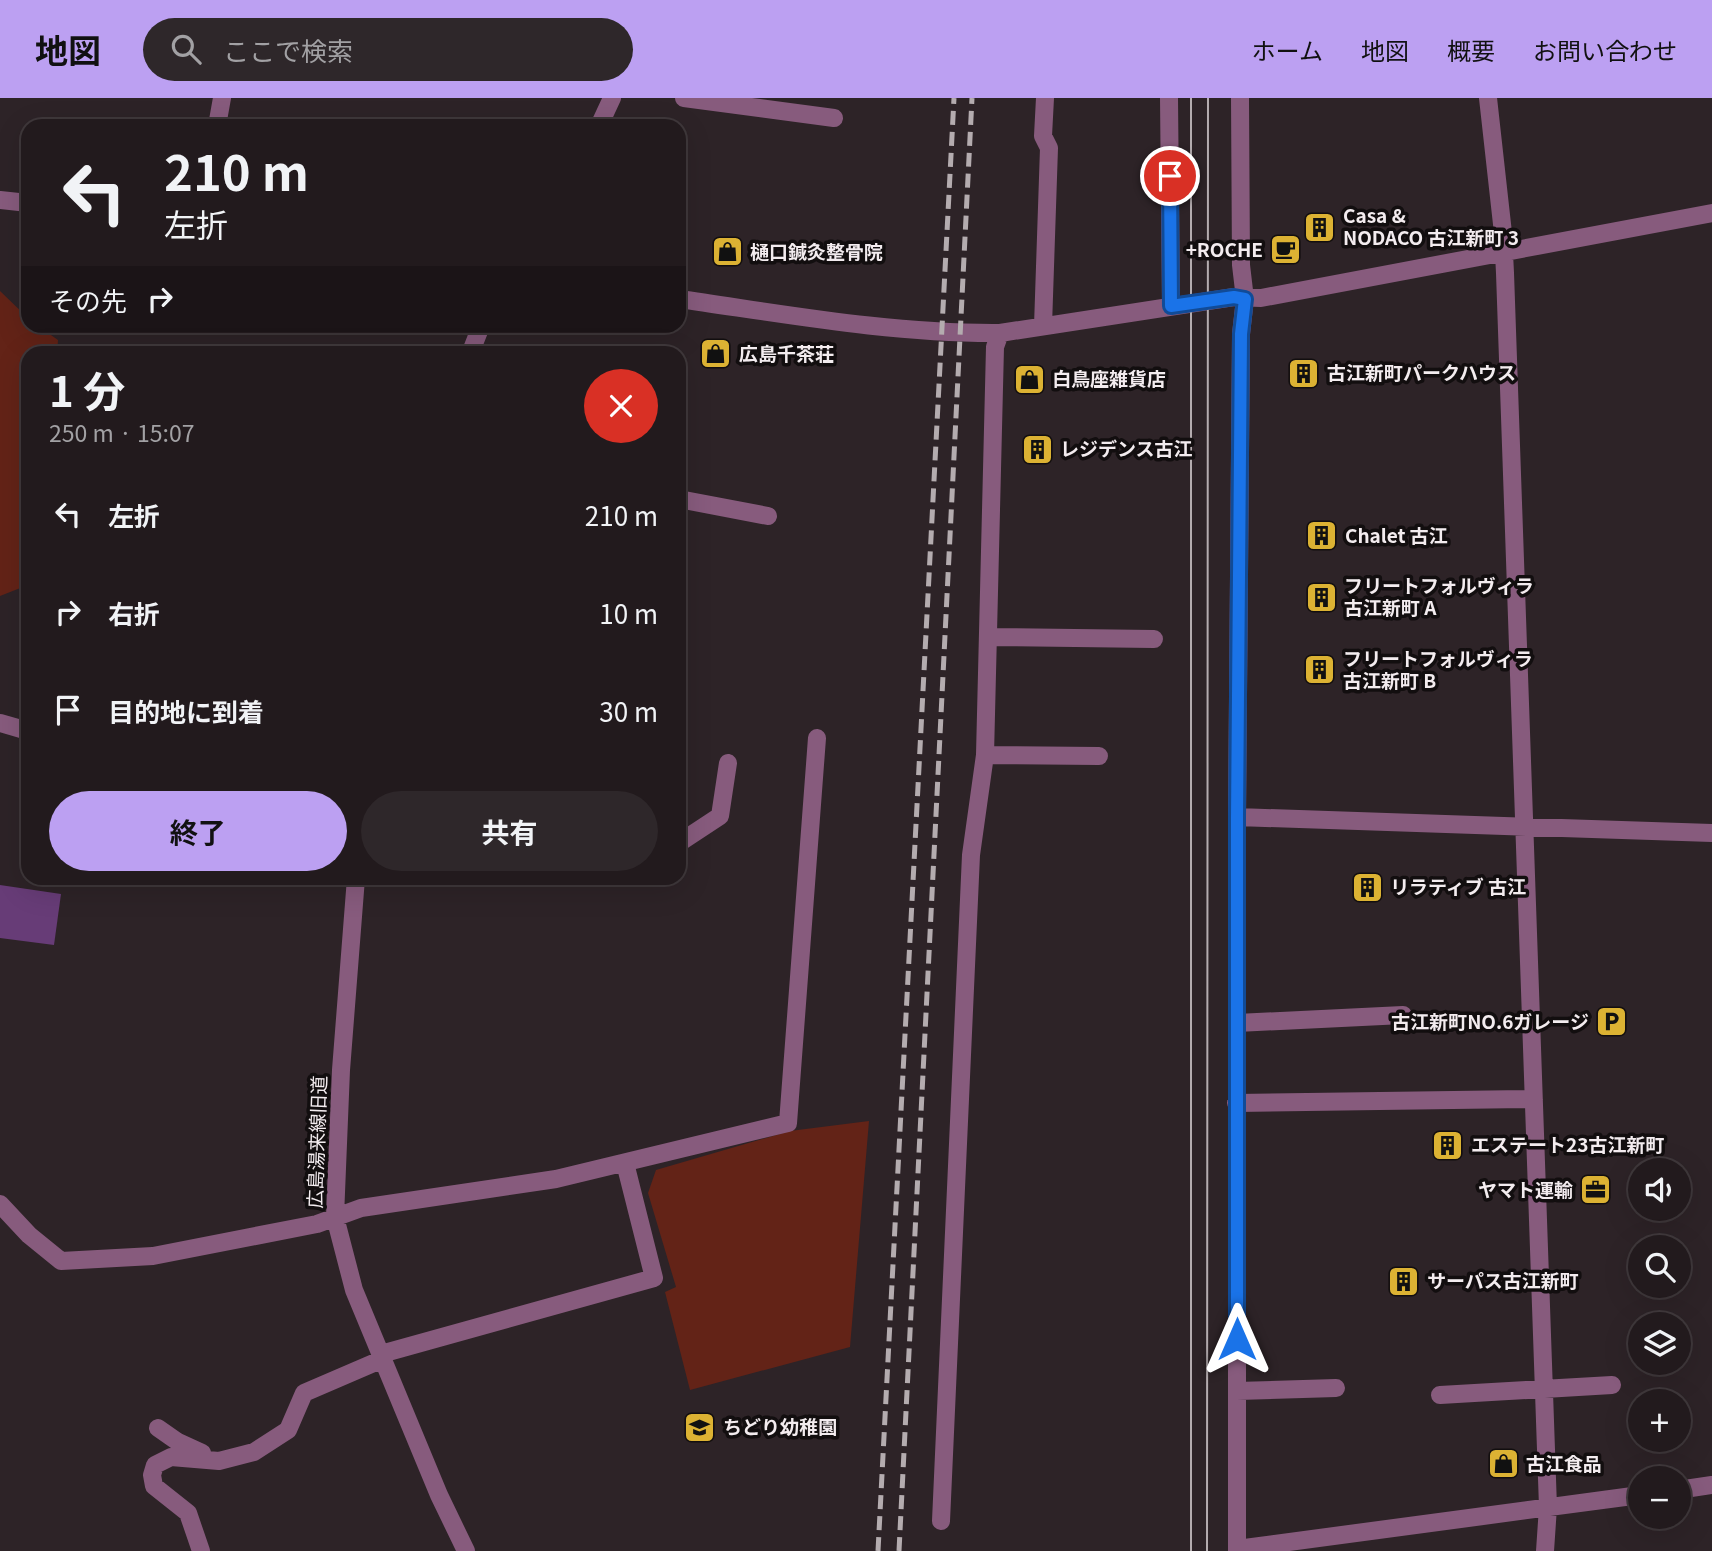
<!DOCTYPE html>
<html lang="ja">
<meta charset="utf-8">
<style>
:root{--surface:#221a1d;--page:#2e272a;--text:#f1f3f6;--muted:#a2a1a4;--line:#3f383b;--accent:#bca0f2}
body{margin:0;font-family:Georgia,"Noto Sans JP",serif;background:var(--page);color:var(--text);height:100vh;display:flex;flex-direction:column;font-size:26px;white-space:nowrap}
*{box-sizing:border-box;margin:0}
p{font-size:23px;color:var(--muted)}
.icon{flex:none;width:38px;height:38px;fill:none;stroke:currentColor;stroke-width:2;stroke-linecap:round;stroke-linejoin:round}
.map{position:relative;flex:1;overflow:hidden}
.drawer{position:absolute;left:21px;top:248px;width:665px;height:539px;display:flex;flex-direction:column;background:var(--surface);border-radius:21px;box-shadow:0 7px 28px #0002,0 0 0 2px var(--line)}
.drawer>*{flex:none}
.banner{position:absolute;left:21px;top:21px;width:665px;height:214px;border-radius:21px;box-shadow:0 7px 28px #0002,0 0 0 2px var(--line);background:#221a1d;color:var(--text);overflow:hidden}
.buttons{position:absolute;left:1628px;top:1060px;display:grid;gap:14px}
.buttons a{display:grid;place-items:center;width:63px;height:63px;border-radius:50%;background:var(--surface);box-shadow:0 7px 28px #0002,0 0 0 2px var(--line);font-size:35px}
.pin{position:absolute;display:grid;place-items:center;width:60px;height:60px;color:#fff;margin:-30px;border:4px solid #fff;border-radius:50%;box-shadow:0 2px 7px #0007}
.me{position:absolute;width:77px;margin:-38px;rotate:0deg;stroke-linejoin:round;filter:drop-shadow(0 0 5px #0008)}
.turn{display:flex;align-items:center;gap:24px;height:147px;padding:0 28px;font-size:32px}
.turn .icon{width:91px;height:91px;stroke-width:2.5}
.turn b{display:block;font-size:49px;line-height:60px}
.then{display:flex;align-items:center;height:66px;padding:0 28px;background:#0003;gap:14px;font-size:26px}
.round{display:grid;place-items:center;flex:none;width:74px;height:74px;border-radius:37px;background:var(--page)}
.headline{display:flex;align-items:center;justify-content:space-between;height:119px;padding:0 28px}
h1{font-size:42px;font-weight:700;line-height:52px}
.action{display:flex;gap:14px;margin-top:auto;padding:14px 28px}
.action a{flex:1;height:80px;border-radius:42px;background:var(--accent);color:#111;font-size:28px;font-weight:700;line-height:80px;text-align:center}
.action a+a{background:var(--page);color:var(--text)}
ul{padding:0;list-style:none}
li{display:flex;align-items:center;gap:21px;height:98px;padding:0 28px}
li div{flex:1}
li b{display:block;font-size:26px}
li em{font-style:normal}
header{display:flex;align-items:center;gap:42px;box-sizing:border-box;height:98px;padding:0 35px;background:var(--accent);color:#111}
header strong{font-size:33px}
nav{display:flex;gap:38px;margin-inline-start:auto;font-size:24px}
.search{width:490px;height:63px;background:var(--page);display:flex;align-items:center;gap:18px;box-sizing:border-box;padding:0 24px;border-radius:38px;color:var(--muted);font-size:26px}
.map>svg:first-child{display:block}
.green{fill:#632317}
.water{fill:#673c77}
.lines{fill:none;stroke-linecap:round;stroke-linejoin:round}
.minor{stroke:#875b7d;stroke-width:18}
.tram{stroke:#b4acaf;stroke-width:2}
.rail{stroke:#b4acaf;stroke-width:5;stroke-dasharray:14 7;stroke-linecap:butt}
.route-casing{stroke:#114b97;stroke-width:18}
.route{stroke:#1a73e8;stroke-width:12}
.labels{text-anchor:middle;stroke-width:7;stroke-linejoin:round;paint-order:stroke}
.poi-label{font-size:19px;font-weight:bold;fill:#f3ecef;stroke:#120e0f;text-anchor:start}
.street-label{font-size:19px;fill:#f3ecef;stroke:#120e0f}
</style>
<header>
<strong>地図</strong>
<div class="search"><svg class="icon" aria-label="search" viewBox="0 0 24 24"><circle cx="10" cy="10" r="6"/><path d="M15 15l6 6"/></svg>ここで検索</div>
<nav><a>ホーム</a><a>地図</a><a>概要</a><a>お問い合わせ</a></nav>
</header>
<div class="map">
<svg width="1712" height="1453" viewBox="0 0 1712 1453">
<rect width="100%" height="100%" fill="#2d2327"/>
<!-- green -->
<path class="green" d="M0 193 28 220V228H38L58 242 57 255 28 256V487L0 498Z
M869 1023 850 1249 690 1292 665 1194 676 1189 648 1095 656 1072 790 1033Z"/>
<!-- water -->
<path class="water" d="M0 787 61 796 54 847 0 840Z"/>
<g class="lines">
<!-- minor -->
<path class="minor" d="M684 0 834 20
M1169 0 1171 208
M1488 0 1503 135 1505 175 1548 1409 1545 1453
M217 28 222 0
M599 28 612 0
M0 102 28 105
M679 201C785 216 893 236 1000 235L1234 199 1261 200 1712 115
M1043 228 1049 50 1043 38 1045 0
M470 256 481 228
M679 401 768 418
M989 539 1154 541
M0 625 28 633
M985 657 1099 658
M1237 719 1712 735
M679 745 720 718 728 665
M356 780 341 972 335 1119 354 1192 439 1397 466 1453
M1237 925 1403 917
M1236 1005 1534 1001
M0 1106 29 1137 61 1163 153 1158 317 1126 361 1110 556 1081 788 1025 817 640
M381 1256 654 1180 625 1065
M1237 1293 1336 1290
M1440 1297 1612 1287
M158 1330 178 1344 202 1355
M1678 1392 1712 1387
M941 1423 971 757 985 657 995 249 1000 235
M1237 1451 1640 1397
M201 1453 188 1415 154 1388 152 1377 155 1367 171 1359 219 1363 254 1354 288 1332 304 1295 383 1261
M1237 1453V719L1241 236 1245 201 1241 167 1240 0"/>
<!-- tram -->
<path class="tram" d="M1191 1453V0
M1207 1453 1208 0"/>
<!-- rail -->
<path class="rail" d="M878 1453 954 0
M899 1453 972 0"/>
</g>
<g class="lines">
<defs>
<path id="route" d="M1170 78 1171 208 1234 199 1245 201 1241 236 1237 719V1241"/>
</defs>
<!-- route casing -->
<use href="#route" class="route-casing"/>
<!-- route -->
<use href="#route" class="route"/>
</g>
<!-- icons -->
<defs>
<symbol id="building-square" viewBox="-11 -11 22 22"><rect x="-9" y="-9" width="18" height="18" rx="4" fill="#dcb233" stroke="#120e0f"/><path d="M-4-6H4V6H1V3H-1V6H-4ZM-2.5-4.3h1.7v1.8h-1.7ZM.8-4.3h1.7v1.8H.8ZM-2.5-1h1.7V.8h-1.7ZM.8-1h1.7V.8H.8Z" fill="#111"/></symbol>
<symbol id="cafe-square" viewBox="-11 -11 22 22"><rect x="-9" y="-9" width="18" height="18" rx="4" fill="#dcb233" stroke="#120e0f"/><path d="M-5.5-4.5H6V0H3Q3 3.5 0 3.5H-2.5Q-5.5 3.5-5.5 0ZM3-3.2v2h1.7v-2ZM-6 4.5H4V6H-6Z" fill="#111"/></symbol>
<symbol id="shop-square" viewBox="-11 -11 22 22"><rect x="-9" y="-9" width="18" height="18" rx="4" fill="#dcb233" stroke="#120e0f"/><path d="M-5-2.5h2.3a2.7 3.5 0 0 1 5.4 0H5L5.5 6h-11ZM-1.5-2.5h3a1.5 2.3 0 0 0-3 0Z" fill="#111"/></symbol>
<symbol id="parking-square" viewBox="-11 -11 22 22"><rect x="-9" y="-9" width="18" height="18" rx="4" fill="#dcb233" stroke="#120e0f"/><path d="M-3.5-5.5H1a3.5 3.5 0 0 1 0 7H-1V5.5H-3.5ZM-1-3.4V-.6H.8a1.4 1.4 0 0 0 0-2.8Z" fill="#111"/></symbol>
<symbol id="office-square" viewBox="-11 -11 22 22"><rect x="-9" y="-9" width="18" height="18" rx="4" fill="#dcb233" stroke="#120e0f"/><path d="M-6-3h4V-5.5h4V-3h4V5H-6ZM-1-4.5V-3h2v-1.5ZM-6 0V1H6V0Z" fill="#111"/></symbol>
<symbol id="school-square" viewBox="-11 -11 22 22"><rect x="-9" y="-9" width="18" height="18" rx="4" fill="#dcb233" stroke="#120e0f"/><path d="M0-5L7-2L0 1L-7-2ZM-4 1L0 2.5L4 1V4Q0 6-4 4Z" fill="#111"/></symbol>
</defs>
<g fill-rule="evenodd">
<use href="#building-square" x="1302" y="112" width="35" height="35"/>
<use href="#cafe-square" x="1268" y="134" width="35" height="35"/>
<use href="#shop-square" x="710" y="136" width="35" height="35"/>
<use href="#shop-square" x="698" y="238" width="35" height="35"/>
<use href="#building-square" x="1286" y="258" width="35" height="35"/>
<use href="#shop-square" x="1012" y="264" width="35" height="35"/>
<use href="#building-square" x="1020" y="334" width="35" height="35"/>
<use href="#building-square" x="1304" y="420" width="35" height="35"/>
<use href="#building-square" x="1304" y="482" width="35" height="35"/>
<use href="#building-square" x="1302" y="554" width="35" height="35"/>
<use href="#building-square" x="1350" y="772" width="35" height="35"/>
<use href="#parking-square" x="1594" y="906" width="35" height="35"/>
<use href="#building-square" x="1430" y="1030" width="35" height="35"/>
<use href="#office-square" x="1578" y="1074" width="35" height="35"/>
<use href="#building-square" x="1386" y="1166" width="35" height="35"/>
<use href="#school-square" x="682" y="1312" width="35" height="35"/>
<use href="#shop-square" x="1486" y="1348" width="35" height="35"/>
</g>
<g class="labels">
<!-- poi labels -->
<g class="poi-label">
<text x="1343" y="125">Casa &amp;<tspan x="1343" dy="22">NODACO 古江新町 3</tspan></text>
<text x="1263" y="159" text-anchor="end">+ROCHE</text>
<text x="750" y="161">樋口鍼灸整骨院</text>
<text x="739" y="263">広島千茶荘</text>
<text x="1327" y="282">古江新町パークハウス</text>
<text x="1052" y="288">白鳥座雑貨店</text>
<text x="1060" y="358">レジデンス古江</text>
<text x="1345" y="445">Chalet 古江</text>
<text x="1344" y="495">フリートフォルヴィラ<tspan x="1344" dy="22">古江新町 A</tspan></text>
<text x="1343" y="568">フリートフォルヴィラ<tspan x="1343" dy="22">古江新町 B</tspan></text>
<text x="1390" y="796">リラティブ 古江</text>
<text x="1589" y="931" text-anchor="end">古江新町NO.6ガレージ</text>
<text x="1471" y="1054">エステート23古江新町</text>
<text x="1573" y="1099" text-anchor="end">ヤマト運輸</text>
<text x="1427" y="1190">サーパス古江新町</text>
<text x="723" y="1336">ちどり幼稚園</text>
<text x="1526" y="1373">古江食品</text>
</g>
<!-- street labels -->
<g class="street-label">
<text transform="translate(317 1044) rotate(-88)" y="7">広島湯来線旧道</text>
</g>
</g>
</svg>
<div class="buttons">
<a><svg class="icon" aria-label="sound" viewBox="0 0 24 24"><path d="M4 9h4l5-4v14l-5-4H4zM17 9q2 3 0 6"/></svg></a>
<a><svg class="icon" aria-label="search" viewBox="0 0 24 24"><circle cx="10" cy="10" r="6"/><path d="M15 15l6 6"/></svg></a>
<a><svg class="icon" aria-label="layers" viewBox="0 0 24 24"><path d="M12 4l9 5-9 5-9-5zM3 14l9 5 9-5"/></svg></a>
<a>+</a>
<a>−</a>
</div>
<div class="pin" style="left:1170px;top:78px;background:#d93025"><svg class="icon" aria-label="arrive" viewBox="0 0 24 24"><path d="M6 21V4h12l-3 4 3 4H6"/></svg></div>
<svg class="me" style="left:1237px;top:1241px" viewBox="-20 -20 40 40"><path d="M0-17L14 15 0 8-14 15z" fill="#1a73e8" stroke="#fff" stroke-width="4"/></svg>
<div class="banner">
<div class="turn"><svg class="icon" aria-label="left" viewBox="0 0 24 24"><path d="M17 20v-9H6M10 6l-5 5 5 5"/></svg><div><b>210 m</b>左折</div></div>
<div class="then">その先<svg class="icon" aria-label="right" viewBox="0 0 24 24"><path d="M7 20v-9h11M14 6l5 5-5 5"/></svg></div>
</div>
<section class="drawer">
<div class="headline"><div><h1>1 分</h1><p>250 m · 15:07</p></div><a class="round" style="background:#d93025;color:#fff"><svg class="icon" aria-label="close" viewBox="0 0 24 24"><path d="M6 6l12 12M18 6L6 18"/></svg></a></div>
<ul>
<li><svg class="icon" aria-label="left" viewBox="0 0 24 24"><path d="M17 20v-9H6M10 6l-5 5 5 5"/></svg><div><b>左折</b></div><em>210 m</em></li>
<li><svg class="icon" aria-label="right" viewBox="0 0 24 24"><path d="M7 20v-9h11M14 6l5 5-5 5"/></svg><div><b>右折</b></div><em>10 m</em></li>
<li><svg class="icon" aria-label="arrive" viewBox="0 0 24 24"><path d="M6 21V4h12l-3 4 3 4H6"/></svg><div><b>目的地に到着</b></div><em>30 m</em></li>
</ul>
<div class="action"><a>終了</a><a>共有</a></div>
</section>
</div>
